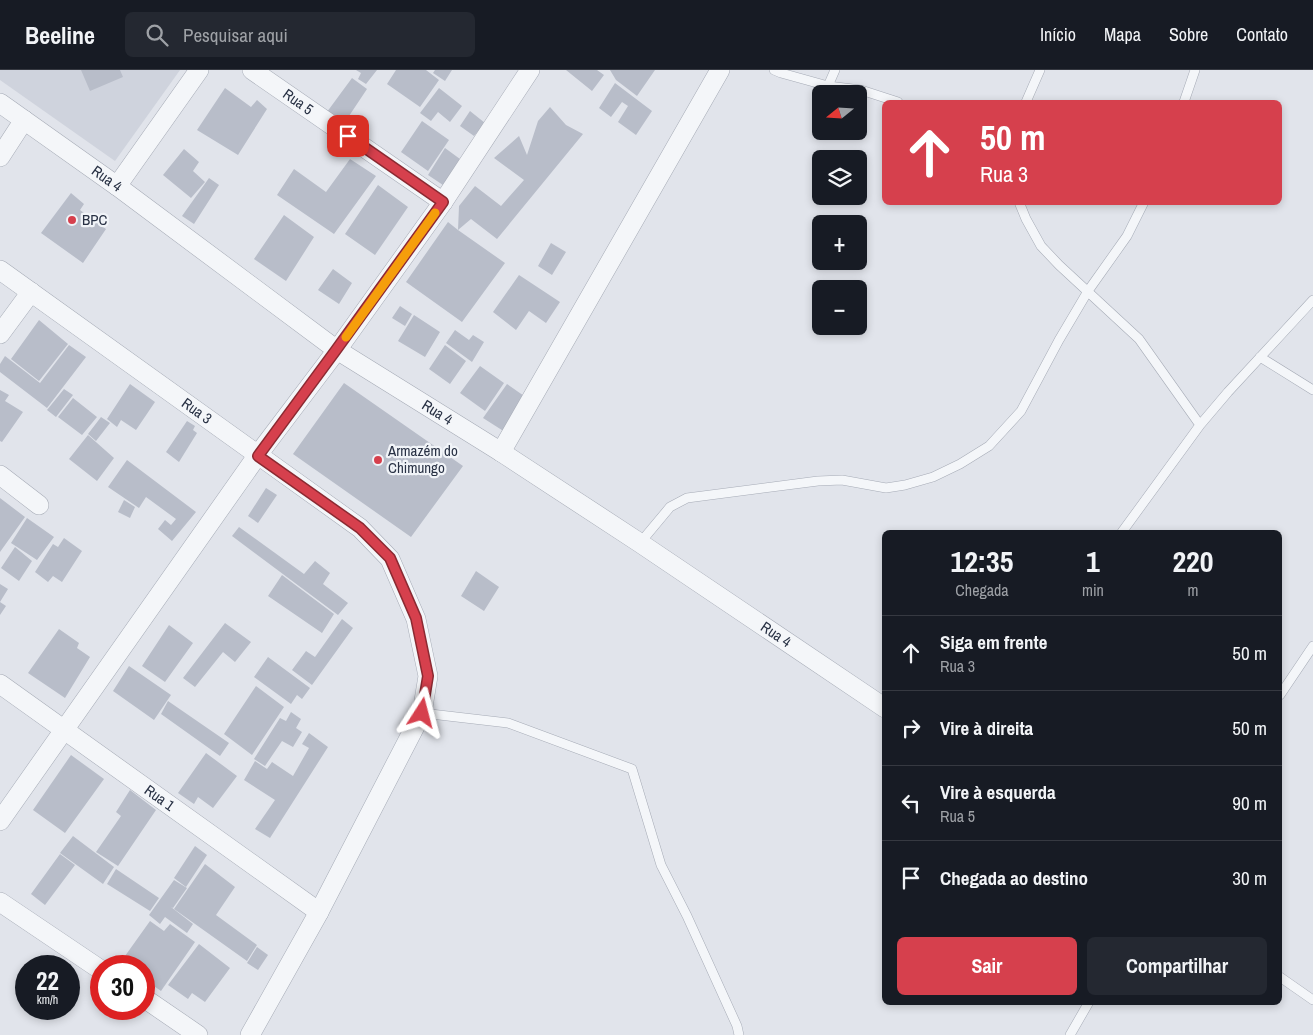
<!DOCTYPE html>
<html lang="pt">
<meta charset="utf-8">
<style>
:root{--surface:#171b24;--page:#242831;--text:#f1f3f6;--muted:#9ea1a6;--line:#363941;--accent:#d6404d}
body{margin:0;font-family:"Archivo Narrow",sans-serif;background:var(--page);color:var(--text);height:100vh;display:flex;flex-direction:column;font-size:19px;white-space:nowrap}
*{box-sizing:border-box;margin:0}
p{font-size:16px;color:var(--muted)}
.icon{flex:none;width:28px;height:28px;fill:none;stroke:currentColor;stroke-width:2;stroke-linecap:round;stroke-linejoin:round}
.map{position:relative;flex:1;overflow:hidden}
.panel{position:absolute;left:882px;top:460px;width:400px;height:475px;display:flex;flex-direction:column;background:var(--surface);border-radius:8px;box-shadow:0 2px 8px #0003}
.panel>*{flex:none}
.hud{position:absolute;left:882px;top:30px;width:400px;height:105px;border-radius:8px;box-shadow:0 2px 8px #0003;background:#d6404d;color:#fff;overflow:hidden}
.needle{width:32px;rotate:252deg}
.buttons{position:absolute;left:812px;top:15px;display:grid;gap:10px}
.buttons a{display:grid;place-items:center;width:55px;height:55px;border-radius:8px;background:var(--surface);box-shadow:0 2px 8px #0003;font-size:25px}
.speed{position:absolute;left:15px;top:885px;display:flex;gap:10px;font-size:25px;font-weight:700;text-align:center}
.speed>*{display:grid;place-content:center;width:65px;height:65px;border-radius:50%;background:var(--surface);box-shadow:0 2px 8px #0003;line-height:1}
.speed small{font-size:12px;font-weight:400}
.speed .limit{border:8px solid #d22;background:#fff;color:#111}
.pin{position:absolute;display:grid;place-items:center;width:42px;height:42px;color:#fff;margin:-21px;border-radius:10px;box-shadow:0 2px 8px #0006}
.me{position:absolute;width:55px;margin:-28px;rotate:9deg;stroke-linejoin:round;filter:drop-shadow(0 0 4px #0008)}
.turn{display:flex;align-items:center;gap:18px;height:105px;padding:0 15px;font-size:22px}
.turn .icon{width:65px;height:65px;stroke-width:2.5}
.turn b{display:block;font-size:35px;line-height:42px}
.eta{display:flex;justify-content:space-evenly;align-items:center;height:85px;text-align:center}
.eta b{font-size:30px;font-weight:800;line-height:35px}
.primary-button{display:flex;gap:10px;margin-top:auto;padding:10px 15px}
.primary-button a{flex:1;height:58px;border-radius:8px;background:var(--accent);color:#fff;font-size:20px;font-weight:800;line-height:58px;text-align:center}
.primary-button a+a{background:var(--page);color:var(--text)}
ul{padding:0;list-style:none}
li{display:flex;align-items:center;gap:15px;height:75px;padding:0 15px;border-top:1px solid var(--line)}
li div{flex:1}
li b{display:block;font-size:19px}
li em{font-style:normal}
header{display:flex;align-items:center;gap:30px;box-sizing:border-box;height:70px;padding:0 25px;background:var(--surface);border-bottom:1px solid var(--line)}
header strong{font-size:24px}
nav{display:flex;gap:28px;margin-inline-start:auto;font-size:18px}
.search{width:350px;height:45px;background:var(--page);display:flex;align-items:center;gap:12px;box-sizing:border-box;padding:0 18px;border-radius:8px;color:var(--muted);font-size:19px}
.map>svg:first-child{display:block}
.built{fill:#cfd3dd}
.building{fill:#b8bdc9}
.lines{fill:none;stroke-linecap:round;stroke-linejoin:round}
.service-casing{stroke:#a6abb6;stroke-width:10}
.minor-casing{stroke:#a6abb6;stroke-width:20}
.service{stroke:#f4f6f9;stroke-width:9}
.minor{stroke:#f4f6f9;stroke-width:19}
.route-casing{stroke:#8b2a32;stroke-width:12}
.route{stroke:#d6404d;stroke-width:9}
.slow{stroke:#f59e0b;stroke-width:9}
.poi-dot{fill:#d6404d;stroke:#f1f4f8;stroke-width:2}
.labels{text-anchor:middle;stroke-width:4.5;stroke-linejoin:round;paint-order:stroke}
.street-label{font-size:15px;fill:#283144;stroke:#f1f4f8}
.poi-label{font-size:15px;fill:#283144;stroke:#f1f4f8;text-anchor:start}
</style>
<header>
<strong>Beeline</strong>
<div class="search"><svg class="icon" aria-label="search" viewBox="0 0 24 24"><circle cx="10" cy="10" r="6"/><path d="M15 15l6 6"/></svg>Pesquisar aqui</div>
<nav><a>Início</a><a>Mapa</a><a>Sobre</a><a>Contato</a></nav>
</header>
<div class="map">
<svg width="1313" height="965" viewBox="0 0 1313 965">
<rect width="100%" height="100%" fill="#e1e4eb"/>
<!-- built -->
<path class="built" d="M0 0H180L115 91 0 10Z"/>
<!-- building -->
<path class="building" d="M81 0H120L123 7 90 21Z
M356 0H377L366 14 358 9 361 3Z
M396 0H426L439 10 420 37 387 14Z
M435 0H452L445 11 433 3Z
M566 0H597L604 5 592 21Z
M610 0H655L637 26 616 10Z
M352 8 367 19 341 58 324 46Z
M615 13 652 41 636 65 618 52 628 36 622 32 611 47 599 38Z
M225 18 251 37 257 30 267 39 238 85 197 60Z
M439 18 462 36 450 52 438 42 431 51 420 43Z
M550 37 566 55 583 64 497 169 471 149 458 160 505 193 462 252 406 212 448 152 458 160 459 136 475 116 501 136 524 110 494 88 519 66 527 85 538 51Z
M470 41 485 53 474 66 460 56Z
M422 51 449 70 428 101 401 82Z
M445 78 460 89 443 115 428 105Z
M184 79 199 92 193 101 205 112 191 128 163 105Z
M350 89 376 106 334 164 277 125 294 99 326 122Z
M209 108 219 115 194 154 182 146Z
M378 115 408 137 375 185 345 164Z
M71 123 84 134 80 140 106 159 83 193 41 163Z
M284 145 314 167 286 211 254 189Z
M551 173 566 182 552 205 538 196Z
M333 199 352 213 339 234 318 220Z
M519 205 560 232 546 253 529 241 516 260 493 242Z
M400 236 412 244 405 256 392 248Z
M414 245 440 262 425 287 398 271Z
M39 250 68 274 39 311 11 289Z
M455 260 469 270 473 265 484 272 472 292 446 273Z
M69 275 86 287 47 338 0 302V294L5 286 40 313Z
M445 275 466 291 450 314 429 299Z
M480 296 504 313 485 341 460 323Z
M344 313 463 396 411 467 293 384Z
M130 314 155 332 136 360 121 350 117 357 107 349Z
M507 314 527 328 505 362 483 348Z
M64 319 73 325 56 347 47 340Z
M0 320 9 325 5 331 23 342 2 372 0 371Z
M73 328 97 347 82 365 58 347Z
M101 347 110 353 96 371 88 364Z
M187 351 195 356 193 360 197 363 179 392 166 382Z
M88 365 114 388 97 411 69 389Z
M127 390 196 442 172 471 158 459 165 450 171 455 176 449 146 427 139 438 108 417Z
M266 418 277 425 258 453 248 446Z
M0 428 25 447 0 482Z
M124 430 135 437 130 448 118 442Z
M27 448 54 467 37 490 11 473Z
M239 457 304 504 315 491 330 503 323 514 348 533 338 545 232 466Z
M64 468 82 481 62 512 53 506 48 512 35 502 53 474 58 477Z
M15 477 32 491 19 511 1 498Z
M476 501 499 517 484 541 461 526Z
M282 505 334 544 322 563 268 526Z
M0 514 8 519 0 532 6 536 0 545Z
M342 549 353 558 312 615 292 600 306 581 315 587Z
M225 553 251 572 235 592 223 582 195 617 183 608Z
M169 555 193 573 165 612 142 596Z
M59 559 79 573 77 578 90 587 65 628 28 603Z
M268 587 310 618 302 629 297 625 291 634 254 607Z
M129 596 171 625 154 650 113 621Z
M256 616 284 637 252 685 224 664Z
M168 631 229 673 220 686 161 644Z
M291 642 301 649 296 658 302 662 293 677 282 671 265 696 254 689 280 648 286 651Z
M309 663 328 677 270 768 255 759 275 730 244 710 255 691 267 699 272 692 293 706 309 678 302 674Z
M206 683 237 706 213 738 198 727 194 734 178 723Z
M71 685 104 709 65 763 33 740Z
M130 720 156 740 118 796 96 782 121 746 116 742Z
M73 766 114 797 103 814 60 783Z
M195 776 207 785 186 817 174 808Z
M60 784 75 795 45 835 31 824Z
M205 794 235 817 216 845 257 875 247 891 174 839Z
M116 799 159 828 150 841 107 814Z
M174 810 187 818 173 838 171 837 193 854 187 863 165 847 160 854 149 845Z
M150 851 164 861 170 854 195 872 161 921 144 909V896H125L120 893Z
M199 874 230 898 205 932 192 923 188 929 168 915Z
M257 877 268 885 258 900 247 893Z"/>
<g class="lines">
<defs>
<path id="service" d="M774 0 781 3 828 16 861 20 898 32
M828 16 835 0
M1026 32 1040 0
M1184 32 1195 0
M1019 132 1026 149 1041 176 1059 195 1139 269 1200 355
M1260 287 1313 320
M1122 462 1200 355 1228 322 1313 230
M640 473 670 437 687 428 818 411 842 410 886 418 905 415 933 407 960 394 989 376 1021 341 1059 270 1088 221 1127 166 1144 132
M1280 625 1313 576
M422 643 508 653 632 699 661 795 687 846 737 956 739 965
M1280 907 1313 930
M1070 965 1089 932"/>
<g id="minor">
<path id="s1" d="M252 0 443 132"/>
<path id="s2" d="M0 33 117 116 337 280 501 382 640 473 885 638"/>
<path d="M0 87 24 50"/>
<path d="M117 116 199 0"/>
<path id="s3" d="M0 200 360 458 390 489 416 549 428 606 422 643 319 842 250 965"/>
<path d="M0 264 31 222"/>
<path d="M501 382 720 0"/>
<path d="M0 405 39 435"/>
<path id="s4" d="M0 614 319 842"/>
<path d="M0 751 257 386 337 280 443 132 530 0"/>
<path d="M0 832 101 900"/>
<path d="M144 928 198 965"/>
</g>
</defs>
<!-- service casing -->
<use href="#service" class="service-casing"/>
<!-- minor casing -->
<use href="#minor" class="minor-casing"/>
<!-- service -->
<use href="#service" class="service"/>
<!-- minor -->
<use href="#minor" class="minor"/>
</g>
<g class="lines">
<defs>
<path id="route" d="M348 66 443 132 336 280 258 386 360 458 390 488 416 548 428 606 422 643"/>
</defs>
<!-- route casing -->
<use href="#route" class="route-casing"/>
<!-- route -->
<use href="#route" class="route"/>
<!-- slow -->
<path class="slow" d="M346 267 435 143"/>
</g>
<!-- markers -->
<g class="poi-dot">
<circle cx="72" cy="150" r="5"/>
<circle cx="378" cy="390" r="5"/>
</g>
<g class="labels">
<!-- street labels -->
<g class="street-label">
<text dy="5" stroke="none"><textPath href="#s1" startOffset="56">Rua 5</textPath></text>
<text dy="5" stroke="none"><textPath href="#s2" startOffset="131">Rua 4</textPath></text>
<text dy="5" stroke="none"><textPath href="#s3" startOffset="242">Rua 3</textPath></text>
<text dy="5" stroke="none"><textPath href="#s2" startOffset="536">Rua 4</textPath></text>
<text dy="5" stroke="none"><textPath href="#s2" startOffset="941">Rua 4</textPath></text>
<text dy="5" stroke="none"><textPath href="#s4" startOffset="196">Rua 1</textPath></text>
</g>
<!-- poi labels -->
<g class="poi-label">
<text x="82" y="155">BPC</text>
<text x="388" y="386">Armazém do<tspan x="388" dy="17">Chimungo</tspan></text>
</g>
</g>
</svg>
<div class="buttons">
<a><svg class="needle" viewBox="-14 -14 28 28"><path d="M0-13l5 13h-10z" fill="#e53935"/><path d="M0 13l5-13h-10z" fill="#9ea1a6"/></svg></a>
<a><svg class="icon" aria-label="layers" viewBox="0 0 24 24"><path d="M12 4l9 5-9 5-9-5zM3 14l9 5 9-5"/></svg></a>
<a>+</a>
<a>−</a>
</div>
<div class="speed"><div>22<small>km/h</small></div><div class="limit">30</div></div>
<div class="pin" style="left:348px;top:66px;background:#d93025"><svg class="icon" aria-label="arrive" viewBox="0 0 24 24"><path d="M6 21V4h12l-3 4 3 4H6"/></svg></div>
<svg class="me" style="left:422px;top:643px" viewBox="-20 -20 40 40"><path d="M0-17L14 15 0 8-14 15z" fill="#d6404d" stroke="#fff" stroke-width="4"/></svg>
<div class="hud">
<div class="turn"><svg class="icon" aria-label="ahead" viewBox="0 0 24 24"><path d="M12 20V5M6 11l6-6 6 6"/></svg><div><b>50 m</b>Rua 3</div></div>
</div>
<section class="panel">
<div class="eta">
<div><b>12:35</b><p>Chegada</p></div>
<div><b>1</b><p>min</p></div>
<div><b>220</b><p>m</p></div>
</div>
<ul>
<li><svg class="icon" aria-label="ahead" viewBox="0 0 24 24"><path d="M12 20V5M6 11l6-6 6 6"/></svg><div><b>Siga em frente</b><p>Rua 3</p></div><em>50 m</em></li>
<li><svg class="icon" aria-label="right" viewBox="0 0 24 24"><path d="M7 20v-9h11M14 6l5 5-5 5"/></svg><div><b>Vire à direita</b></div><em>50 m</em></li>
<li><svg class="icon" aria-label="left" viewBox="0 0 24 24"><path d="M17 20v-9H6M10 6l-5 5 5 5"/></svg><div><b>Vire à esquerda</b><p>Rua 5</p></div><em>90 m</em></li>
<li><svg class="icon" aria-label="arrive" viewBox="0 0 24 24"><path d="M6 21V4h12l-3 4 3 4H6"/></svg><div><b>Chegada ao destino</b></div><em>30 m</em></li>
</ul>
<div class="primary-button"><a>Sair</a><a>Compartilhar</a></div>
</section>
</div>
